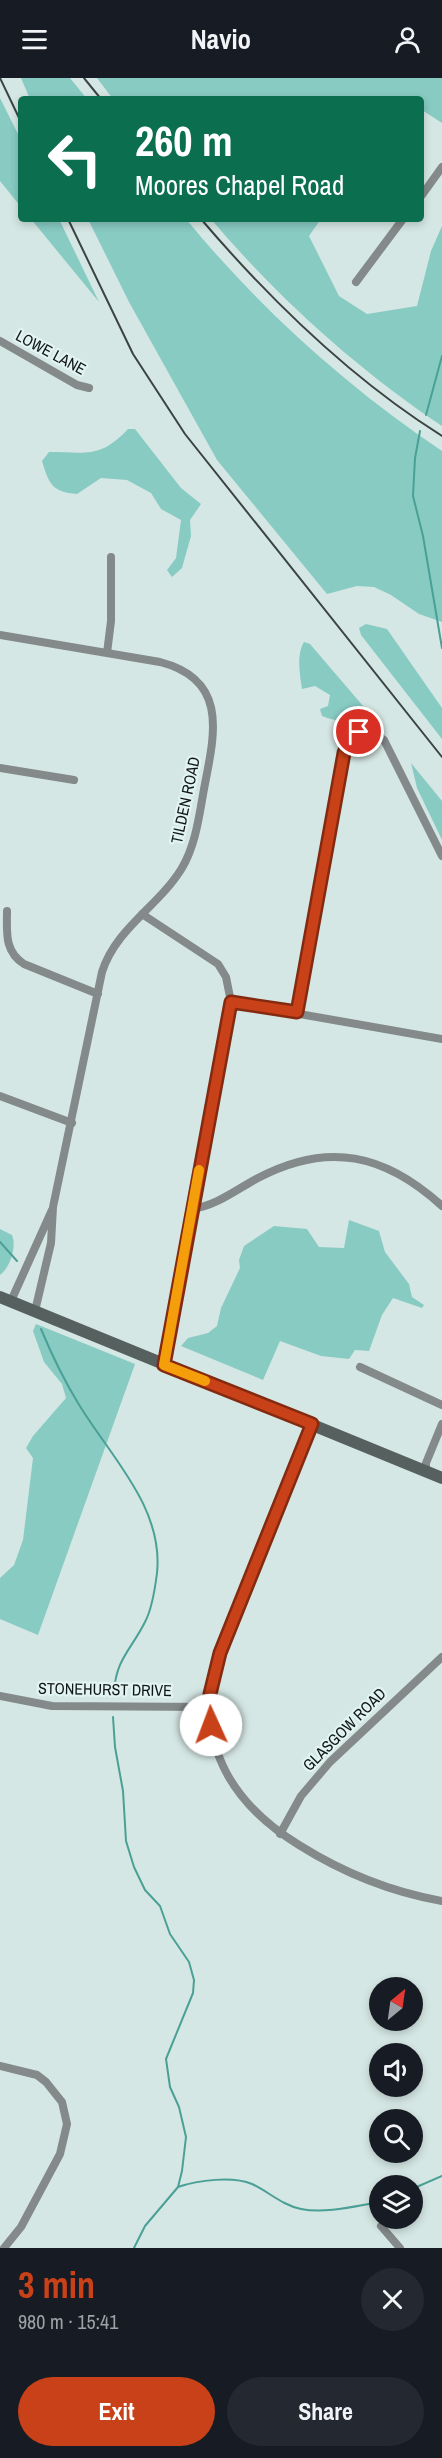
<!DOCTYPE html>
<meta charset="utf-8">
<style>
:root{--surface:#171b24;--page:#242831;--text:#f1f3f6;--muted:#9ea1a6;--accent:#c94118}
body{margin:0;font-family:"Archivo Narrow",sans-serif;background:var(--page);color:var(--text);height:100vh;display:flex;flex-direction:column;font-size:22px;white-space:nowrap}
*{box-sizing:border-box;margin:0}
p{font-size:20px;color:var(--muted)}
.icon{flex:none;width:33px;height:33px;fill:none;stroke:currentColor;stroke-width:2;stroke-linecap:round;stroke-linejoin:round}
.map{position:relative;height:2170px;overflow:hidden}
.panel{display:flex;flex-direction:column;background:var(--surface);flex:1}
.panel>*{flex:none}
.banner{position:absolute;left:18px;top:18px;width:406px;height:126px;border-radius:6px;box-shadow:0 3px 9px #0003;background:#0b6e4f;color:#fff;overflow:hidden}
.needle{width:39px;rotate:29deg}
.controls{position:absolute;left:369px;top:1899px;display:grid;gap:12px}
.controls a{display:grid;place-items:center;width:54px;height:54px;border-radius:50%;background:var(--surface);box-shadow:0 3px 9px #0003;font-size:30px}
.pin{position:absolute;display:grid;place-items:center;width:51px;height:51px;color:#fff;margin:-26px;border:3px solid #fff;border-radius:50%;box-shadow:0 2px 6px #0007}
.me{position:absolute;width:66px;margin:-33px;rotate:358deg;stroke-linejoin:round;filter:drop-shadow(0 0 4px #0008)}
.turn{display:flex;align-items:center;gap:21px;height:126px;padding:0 18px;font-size:27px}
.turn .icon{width:78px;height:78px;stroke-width:2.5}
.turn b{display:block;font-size:42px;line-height:51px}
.round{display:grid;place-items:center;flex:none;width:63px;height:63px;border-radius:32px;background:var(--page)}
.overview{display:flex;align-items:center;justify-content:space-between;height:102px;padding:0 18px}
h1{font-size:36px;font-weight:700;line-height:45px;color:var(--accent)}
.button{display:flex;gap:12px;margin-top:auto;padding:12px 18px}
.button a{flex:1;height:69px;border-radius:36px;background:var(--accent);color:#fff;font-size:24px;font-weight:700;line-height:69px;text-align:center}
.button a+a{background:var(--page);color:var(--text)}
header{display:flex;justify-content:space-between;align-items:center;height:78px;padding:0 18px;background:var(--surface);font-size:27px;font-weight:700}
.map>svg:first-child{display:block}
.green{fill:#88cbc3}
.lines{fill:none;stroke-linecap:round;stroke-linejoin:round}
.stream{stroke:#4aa096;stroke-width:2}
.minor{stroke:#838a89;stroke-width:8}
.secondary{stroke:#56605e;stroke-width:12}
.rail{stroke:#3b4443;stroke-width:2}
.route-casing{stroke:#832a10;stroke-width:15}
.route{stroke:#c94118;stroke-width:10}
.slow{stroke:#f59e0b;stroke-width:10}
.labels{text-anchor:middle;stroke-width:4.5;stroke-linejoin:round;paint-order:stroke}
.street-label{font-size:16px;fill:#111716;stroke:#e2f4f1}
</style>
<header><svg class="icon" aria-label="menu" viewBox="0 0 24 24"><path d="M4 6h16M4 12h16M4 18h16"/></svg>Navio<svg class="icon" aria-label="person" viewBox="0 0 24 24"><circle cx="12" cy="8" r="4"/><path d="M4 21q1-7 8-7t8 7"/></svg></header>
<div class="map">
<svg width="442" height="2170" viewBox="0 0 442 2170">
<rect width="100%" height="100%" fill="#d5e7e4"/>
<!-- green -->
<path class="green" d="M21 0H70L87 21H30Z
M97 0H442V45L422 32V21H113Z
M0 20 21 62V129L0 103Z
M31 141H59L99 224Z
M88 141H186C259 230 347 309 442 373V544L419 536 391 517 374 509 357 508 327 516 217 382 129 224Z
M211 141H321L309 158 339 218 367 236 417 228 431 173 442 148V348C357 291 277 219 211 141Z
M128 351H135L181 410 201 426 190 442 191 458 182 490 172 499 167 492 176 480 181 442 161 431 151 415 127 402 101 400 77 416C52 414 49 406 42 383L49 374C86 374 100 381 128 351Z
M366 546 387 551 442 630V661L361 557 359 550Z
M304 564 310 566 375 642C356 636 344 648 322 638L320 631 328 628 330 617 315 608 302 611C300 597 296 577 304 564Z
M411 685 442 723V762L417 710Z
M349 1142 379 1153 385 1174 409 1206 412 1219 424 1227 422 1230 393 1220 382 1237 369 1273 355 1272 349 1281 321 1278 280 1263 263 1302 181 1268 188 1260 208 1255 217 1248 221 1230 240 1190 239 1182 244 1168 274 1148 307 1151 319 1169 344 1170Z
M0 1151 12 1157C17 1169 10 1190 0 1197Z
M36 1246 135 1286 38 1557 0 1541V1500L14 1487 23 1462 33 1380 26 1370 33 1358 66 1320 62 1306 44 1284 33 1253Z"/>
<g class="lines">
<!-- stream -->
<path class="stream" d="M426 337 442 278
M420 353 415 380 413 418 423 458 442 570
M0 1164 17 1183
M41 1251C51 1275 64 1302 78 1325 109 1377 164 1429 157 1495 155 1511 152 1531 145 1544 131 1572 116 1581 114 1614
M113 1639 115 1669 123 1713 126 1763 134 1789 145 1812 160 1828 170 1856 189 1884 194 1902 193 1915 166 1981 170 2009 179 2029 186 2059 182 2093 178 2109 145 2148 134 2170
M178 2109C198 2102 233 2098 252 2106 269 2114 282 2127 301 2131 325 2136 356 2128 380 2124
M412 2111 442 2098"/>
<!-- minor -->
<path class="minor" d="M422 117 442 89
M356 204 403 141
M0 263 77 307 89 310
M0 557 160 584C230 602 214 658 204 711 199 738 196 766 182 790 159 828 116 850 102 894L53 1129 51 1165 35 1233
M107 575 111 543V479
M0 690 74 702
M7 833C7 854 4 873 24 886L98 916
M142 836 218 886 226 899 231 924 164 1287
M231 924 442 961
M297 934 344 675C350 653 366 647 384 662L442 778
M0 1018 72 1045
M192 1131C216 1128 237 1111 258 1100 328 1063 385 1076 442 1128
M11 1223 52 1132
M360 1289 442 1327
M312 1346C292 1397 271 1448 251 1499 239 1529 222 1560 215 1592 196 1669 235 1728 299 1767 342 1794 391 1814 442 1823
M426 1394V1385L442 1346
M0 1618 52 1628 210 1629
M280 1756 301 1718 330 1684 442 1579
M0 1988 37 1997 46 2004 62 2024 67 2046 60 2076 21 2149 4 2170
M381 2148 400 2170"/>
<!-- secondary -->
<path class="secondary" d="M0 1219 442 1400"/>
<!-- rail -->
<path class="rail" d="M0 0 21 44
M84 0 101 21
M68 141 133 276 185 356 442 679
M201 141C271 223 350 300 442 358"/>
</g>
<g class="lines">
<defs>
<path id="route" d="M211 1647 210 1616 220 1575 312 1346 164 1287 231 924 297 934 344 675 350 660 359 654"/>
</defs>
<!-- route casing -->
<use href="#route" class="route-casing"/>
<!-- route -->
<use href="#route" class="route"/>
<!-- slow -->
<path class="slow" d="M199 1092 164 1287 205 1303"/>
</g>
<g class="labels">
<!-- street labels -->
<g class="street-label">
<text transform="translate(51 274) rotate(28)" y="6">LOWE LANE</text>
<text transform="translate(185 722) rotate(-78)" y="6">TILDEN ROAD</text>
<text transform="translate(105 1611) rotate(1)" y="6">STONEHURST DRIVE</text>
<text transform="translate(344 1651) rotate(-45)" y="6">GLASGOW ROAD</text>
</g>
</g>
</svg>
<div class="controls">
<a><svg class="needle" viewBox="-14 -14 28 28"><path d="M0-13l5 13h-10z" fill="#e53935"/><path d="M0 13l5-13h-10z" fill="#9ea1a6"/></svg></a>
<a><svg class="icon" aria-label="sound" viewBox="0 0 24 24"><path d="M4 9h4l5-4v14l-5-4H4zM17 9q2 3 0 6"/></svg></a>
<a><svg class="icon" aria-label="search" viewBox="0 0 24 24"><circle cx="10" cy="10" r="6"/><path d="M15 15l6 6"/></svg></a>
<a><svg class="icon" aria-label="layers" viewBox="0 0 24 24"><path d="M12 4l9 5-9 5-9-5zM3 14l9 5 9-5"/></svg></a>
</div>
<div class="pin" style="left:359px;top:654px;background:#d93025"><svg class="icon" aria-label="arrive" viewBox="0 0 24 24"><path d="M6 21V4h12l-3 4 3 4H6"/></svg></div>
<svg class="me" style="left:211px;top:1647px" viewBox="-20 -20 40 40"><circle r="19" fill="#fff"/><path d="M0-13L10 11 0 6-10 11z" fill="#c94118"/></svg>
<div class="banner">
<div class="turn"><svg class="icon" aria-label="left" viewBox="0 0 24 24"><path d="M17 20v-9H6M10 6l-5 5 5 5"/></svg><div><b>260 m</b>Moores Chapel Road</div></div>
</div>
</div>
<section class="panel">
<div class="overview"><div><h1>3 min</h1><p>980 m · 15:41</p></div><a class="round"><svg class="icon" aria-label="close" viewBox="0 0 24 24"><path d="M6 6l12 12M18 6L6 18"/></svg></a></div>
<div class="button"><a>Exit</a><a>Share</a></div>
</section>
